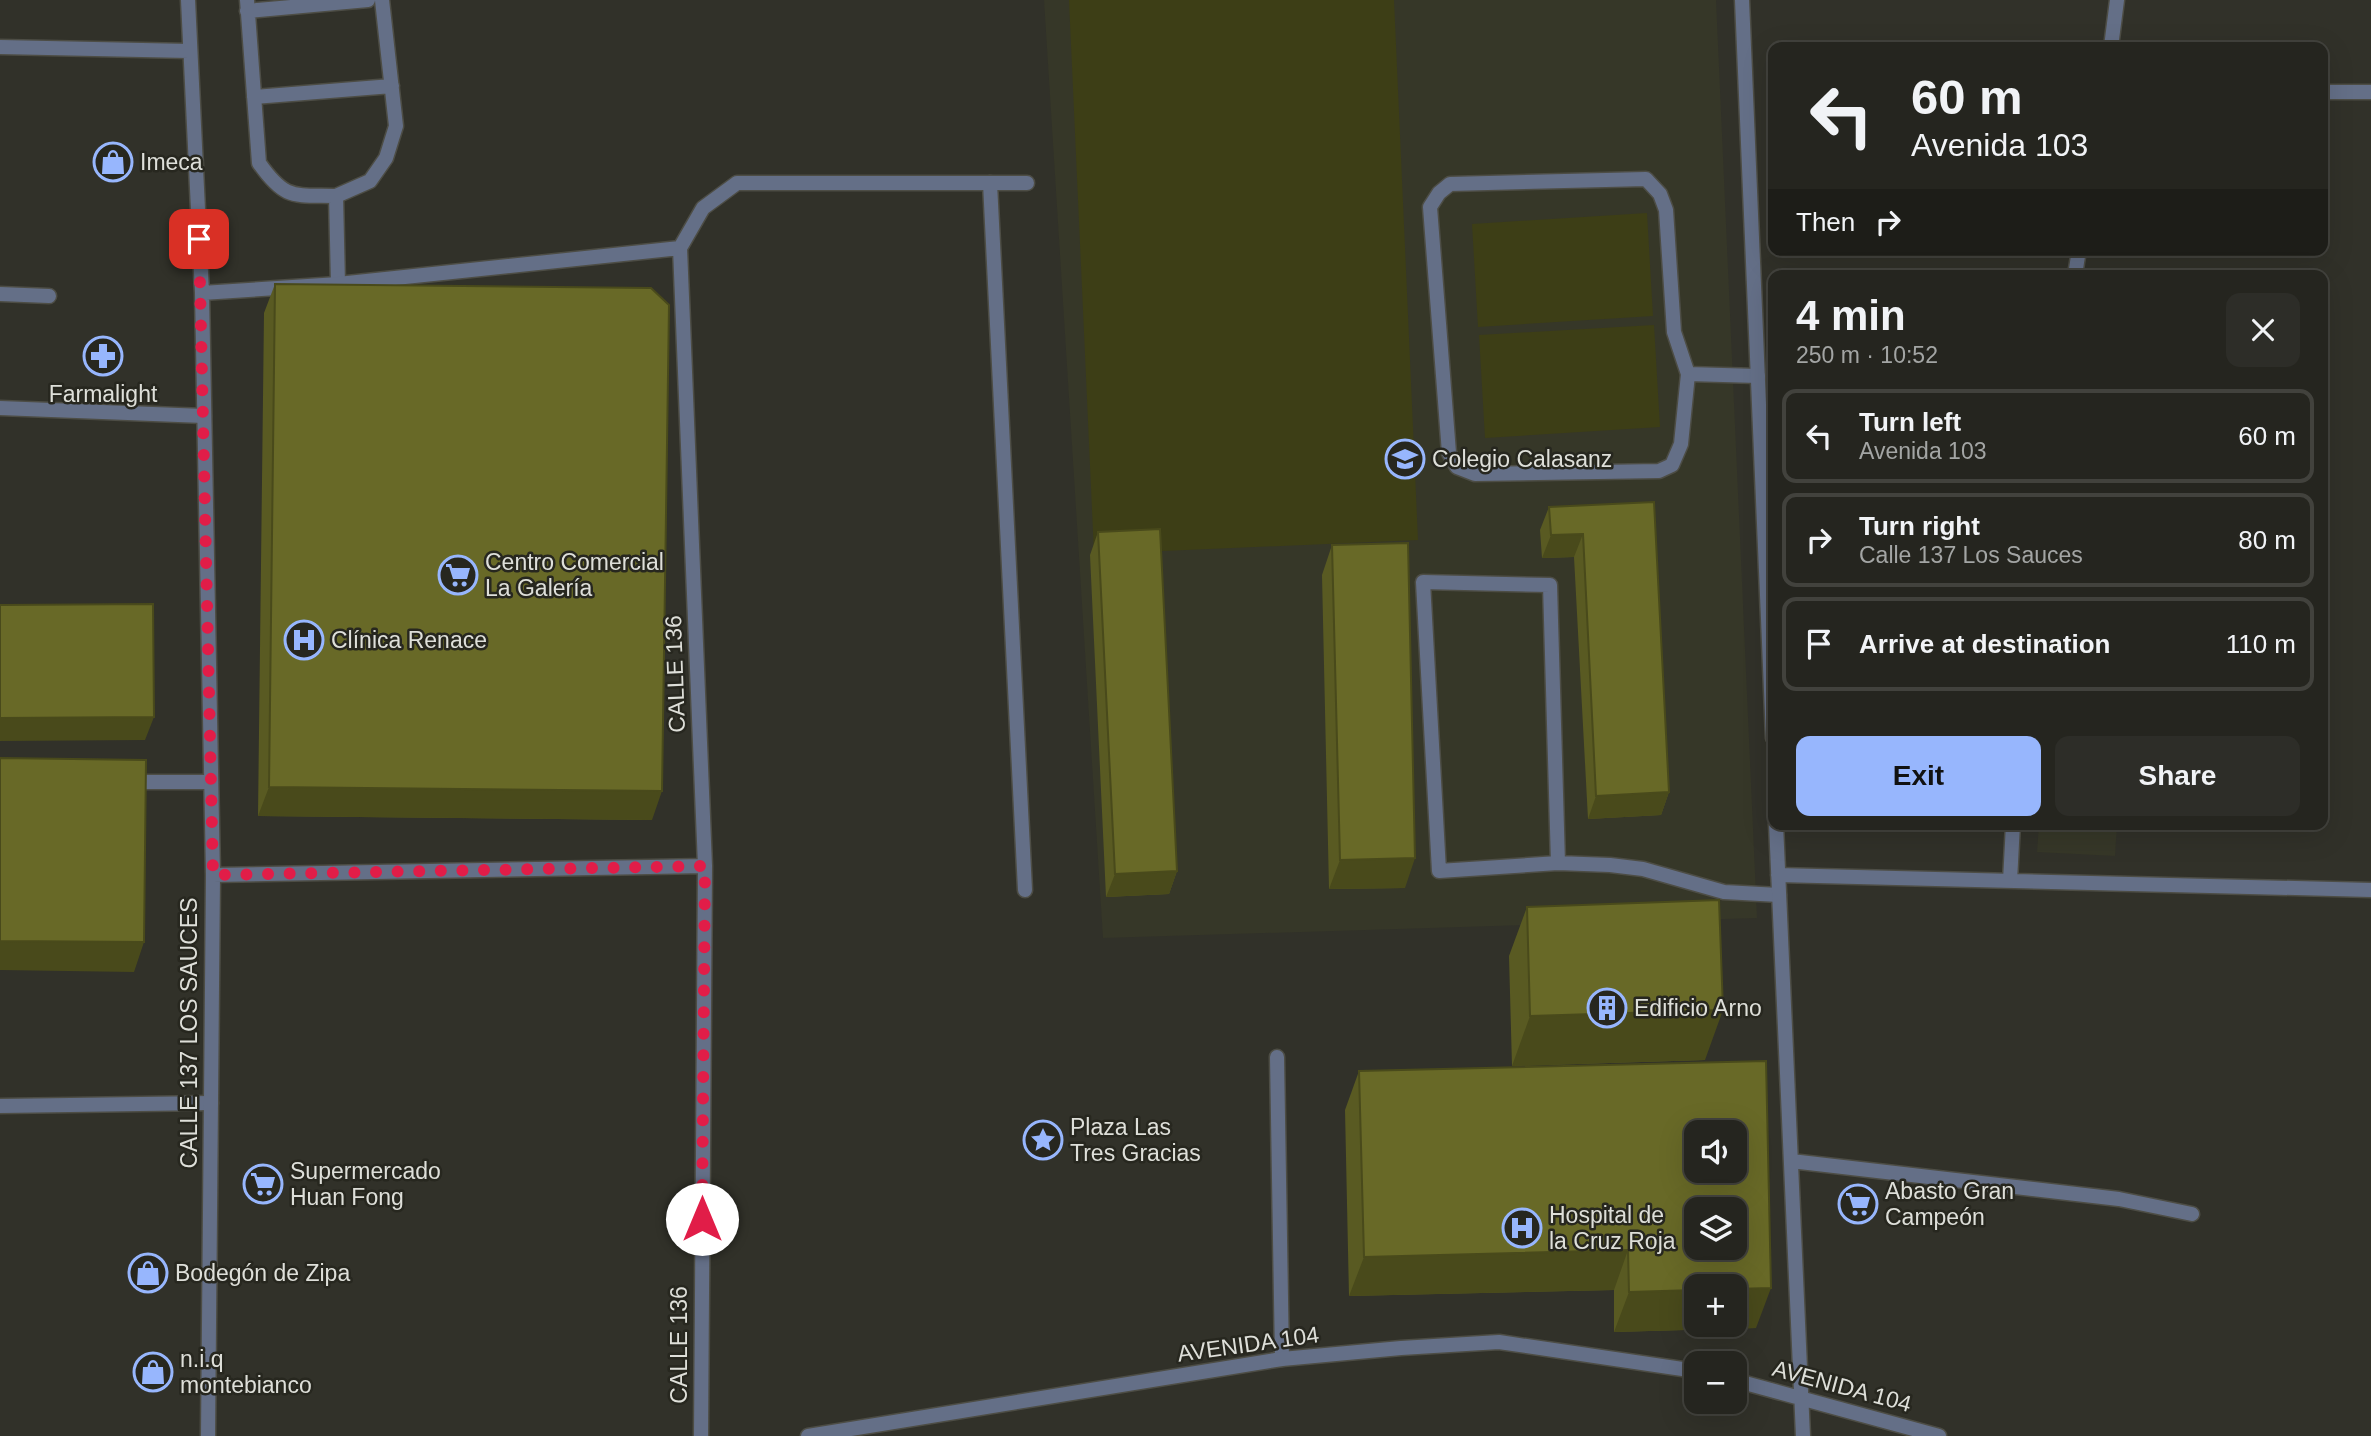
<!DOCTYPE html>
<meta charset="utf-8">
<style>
:root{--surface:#25251f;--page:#2d2d28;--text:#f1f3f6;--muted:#a3a5a4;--line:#42423d;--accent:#97b6fd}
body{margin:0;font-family:Helvetica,sans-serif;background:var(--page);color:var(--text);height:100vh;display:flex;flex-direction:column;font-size:26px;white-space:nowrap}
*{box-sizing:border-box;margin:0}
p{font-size:23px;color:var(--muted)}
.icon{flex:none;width:38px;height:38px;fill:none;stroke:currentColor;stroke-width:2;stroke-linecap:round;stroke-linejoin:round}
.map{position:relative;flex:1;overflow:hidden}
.side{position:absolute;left:1768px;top:270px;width:560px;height:560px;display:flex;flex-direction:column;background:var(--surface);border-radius:14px;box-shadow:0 7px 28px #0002,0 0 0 2px var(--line)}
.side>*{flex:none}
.top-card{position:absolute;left:1768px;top:42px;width:560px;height:214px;border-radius:14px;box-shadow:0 7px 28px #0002,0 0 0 2px var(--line);background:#25251f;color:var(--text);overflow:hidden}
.controls{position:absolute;left:1684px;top:1120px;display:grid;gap:14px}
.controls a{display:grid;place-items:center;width:63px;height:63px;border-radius:14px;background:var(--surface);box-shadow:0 7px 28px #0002,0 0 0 2px var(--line);font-size:35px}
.pin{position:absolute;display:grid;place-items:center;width:60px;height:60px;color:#fff;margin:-30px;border-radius:14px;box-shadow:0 4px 10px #0006}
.me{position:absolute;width:77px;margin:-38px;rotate:0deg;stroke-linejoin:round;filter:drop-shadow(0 0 5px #0008)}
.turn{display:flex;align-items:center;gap:24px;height:147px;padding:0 28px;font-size:32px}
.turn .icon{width:91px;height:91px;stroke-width:2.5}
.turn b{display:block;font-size:49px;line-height:60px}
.then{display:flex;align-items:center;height:66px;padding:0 28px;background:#0003;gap:14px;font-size:26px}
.round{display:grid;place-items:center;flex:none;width:74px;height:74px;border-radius:14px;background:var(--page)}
.headline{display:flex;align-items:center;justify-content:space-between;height:119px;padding:0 28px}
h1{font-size:42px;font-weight:800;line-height:52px}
.button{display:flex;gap:14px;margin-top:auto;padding:14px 28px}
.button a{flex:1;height:80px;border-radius:14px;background:var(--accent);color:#111;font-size:28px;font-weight:800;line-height:80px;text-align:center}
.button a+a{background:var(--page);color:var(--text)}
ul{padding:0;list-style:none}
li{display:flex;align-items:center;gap:21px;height:94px;margin:0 14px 10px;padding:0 14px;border:4px solid var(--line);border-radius:14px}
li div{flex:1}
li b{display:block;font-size:26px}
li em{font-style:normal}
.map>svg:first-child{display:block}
.built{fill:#363728}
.green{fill:#3d3e16}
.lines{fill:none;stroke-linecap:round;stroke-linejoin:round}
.lane-casing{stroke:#4d4d45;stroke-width:17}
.street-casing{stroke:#4d4d45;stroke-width:17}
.lane{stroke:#646f87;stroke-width:14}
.street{stroke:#646f87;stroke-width:14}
.wall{fill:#595a22}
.shaded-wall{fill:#494a1b}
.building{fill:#686927;stroke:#494a1b;stroke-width:2;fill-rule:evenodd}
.route{stroke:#e11d48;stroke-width:12;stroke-dasharray:0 21.6}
.labels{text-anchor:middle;stroke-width:5;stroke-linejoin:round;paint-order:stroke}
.poi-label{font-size:23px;fill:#dedfd9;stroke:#27271f;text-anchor:start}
.street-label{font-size:23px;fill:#dedfd9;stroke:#27271f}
</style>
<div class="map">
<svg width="2371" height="1436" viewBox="0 0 2371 1436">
<rect width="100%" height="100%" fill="#313129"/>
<!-- built -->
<path class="built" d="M1044 0H1716L1757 918 1103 938Z
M2039 824H2117L2115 856 2037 852Z"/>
<!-- green -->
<path class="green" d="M1069 0H1394L1418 540 1094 554Z
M1647 213 1653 316 1478 327 1472 224Z
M1654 325 1660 427 1485 438 1479 335Z"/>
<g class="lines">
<defs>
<path id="lane" d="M247 0 259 163C285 200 293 195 336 196
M247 11 368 0
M254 97 392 86
M1646 179 1660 194 1666 210 1674 332 1688 374 1681 444 1672 465 1659 471 1475 474 1457 467 1449 453 1430 207 1439 193 1450 184Z
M990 183 1025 890
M338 284 336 196 370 181 386 158 396 126 382 0
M0 294 49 296
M1688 374 1758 376
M0 408 204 416
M128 782H211
M1558 863 1550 585 1423 582 1439 871 1558 863 1610 865 1643 869 1724 892 1779 895
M1277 1057 1282 1359
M0 1106 211 1103"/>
<path id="street" d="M188 0 202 293 213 875 208 1436
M1742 0 1773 738
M0 47 189 51
M2111 47 2117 0
M2322 92H2371
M2075 275 2079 250
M202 293 338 284 680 248
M1776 824 1803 1436
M213 875 705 866
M1778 875 2371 890
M2010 881 2013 824
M1791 1161 2119 1199 2192 1214
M1734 1380 1939 1436
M701 1436 705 866 680 248 703 208 737 183H1027
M808 1436 1282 1359 1401 1348 1499 1342 1696 1371"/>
</defs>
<!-- lane casing -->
<use href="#lane" class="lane-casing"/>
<!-- street casing -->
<use href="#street" class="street-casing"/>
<!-- lane -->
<use href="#lane" class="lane"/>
<!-- street -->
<use href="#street" class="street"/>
</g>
<!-- wall -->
<path class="wall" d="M275 284 652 820 258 816 264 313Z
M1654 502 1669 792 1661 815 1588 819 1574 557 1542 558 1540 530 1549 507Z
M1098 532 1177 871 1169 894 1106 897 1090 555Z
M1332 545 1405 888 1329 889 1322 575Z
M1527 907 1705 1060 1512 1066 1509 956Z
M1359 1071 1756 1328 1614 1332V1290L1349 1296 1345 1110Z"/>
<!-- shaded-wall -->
<path class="shaded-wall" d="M1583 534 1574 557 1542 558 1551 535Z
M154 717 145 740 0 741V718Z
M269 787 662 791 652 820 258 816Z
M1669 792 1661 815 1588 819 1596 796Z
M1415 858 1405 888 1329 889 1340 860Z
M1177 871 1169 894 1106 897 1115 874Z
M0 941 144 942 134 972 0 970Z
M1723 1010 1705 1060 1512 1066 1530 1016Z
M1628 1250 1614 1290 1349 1296 1364 1257Z
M1771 1288 1756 1328 1614 1332 1629 1292 1696 1290V1325H1734V1289Z"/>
<!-- building -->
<path class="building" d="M275 284 651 288 669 305 662 791 269 787Z
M1654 502 1669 792 1596 796 1583 534 1551 535 1549 507Z
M1160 529 1177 871 1115 874 1098 532Z
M1408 543 1415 858 1340 860 1332 545Z
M153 604 154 717 0 718V605Z
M0 758 146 760 144 942 0 941Z
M1719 900 1723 1010 1530 1016 1527 907Z
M1766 1061 1771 1288 1734 1289V1286H1696V1290L1629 1292 1628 1250 1364 1257 1359 1071ZM1696 1132H1734V1171H1696ZM1696 1209H1734V1248H1696Z"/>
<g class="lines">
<!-- route -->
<path class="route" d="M199 239 213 875 705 866 702 1219"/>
</g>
<!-- icons -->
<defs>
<symbol id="shop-ring" viewBox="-11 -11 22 22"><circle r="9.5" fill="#27271f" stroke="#97b6fd" stroke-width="1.5"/><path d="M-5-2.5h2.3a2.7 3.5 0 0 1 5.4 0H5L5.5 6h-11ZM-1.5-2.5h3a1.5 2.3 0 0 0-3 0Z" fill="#97b6fd"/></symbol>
<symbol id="pharmacy-ring" viewBox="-11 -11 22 22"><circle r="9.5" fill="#27271f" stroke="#97b6fd" stroke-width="1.5"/><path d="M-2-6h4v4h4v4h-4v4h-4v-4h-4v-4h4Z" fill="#97b6fd"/></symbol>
<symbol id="school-ring" viewBox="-11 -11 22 22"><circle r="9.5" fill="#27271f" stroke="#97b6fd" stroke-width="1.5"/><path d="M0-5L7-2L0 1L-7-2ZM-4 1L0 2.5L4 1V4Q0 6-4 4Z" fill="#97b6fd"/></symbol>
<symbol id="supermarket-ring" viewBox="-11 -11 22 22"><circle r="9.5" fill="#27271f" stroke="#97b6fd" stroke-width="1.5"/><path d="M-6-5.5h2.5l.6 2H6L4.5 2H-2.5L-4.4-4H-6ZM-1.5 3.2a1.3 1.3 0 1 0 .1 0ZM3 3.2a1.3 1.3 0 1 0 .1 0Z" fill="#97b6fd"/></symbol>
<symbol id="hospital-ring" viewBox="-11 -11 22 22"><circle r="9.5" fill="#27271f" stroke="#97b6fd" stroke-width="1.5"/><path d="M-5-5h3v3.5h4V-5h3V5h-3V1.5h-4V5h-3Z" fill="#97b6fd"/></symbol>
<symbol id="building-ring" viewBox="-11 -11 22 22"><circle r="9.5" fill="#27271f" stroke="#97b6fd" stroke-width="1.5"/><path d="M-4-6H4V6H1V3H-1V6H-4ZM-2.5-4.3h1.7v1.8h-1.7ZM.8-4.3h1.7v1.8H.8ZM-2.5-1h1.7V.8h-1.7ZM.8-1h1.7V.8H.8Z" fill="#97b6fd"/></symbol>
<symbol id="sight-ring" viewBox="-11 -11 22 22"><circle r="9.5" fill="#27271f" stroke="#97b6fd" stroke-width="1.5"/><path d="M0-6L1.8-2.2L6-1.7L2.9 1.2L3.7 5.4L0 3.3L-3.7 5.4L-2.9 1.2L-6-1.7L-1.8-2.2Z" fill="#97b6fd"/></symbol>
</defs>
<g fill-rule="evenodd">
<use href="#shop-ring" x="91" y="140" width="44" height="44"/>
<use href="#pharmacy-ring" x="81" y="334" width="44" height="44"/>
<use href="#school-ring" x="1383" y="437" width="44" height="44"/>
<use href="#supermarket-ring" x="436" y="553" width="44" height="44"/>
<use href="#hospital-ring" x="282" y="618" width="44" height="44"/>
<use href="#building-ring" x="1585" y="986" width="44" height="44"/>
<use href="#sight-ring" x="1021" y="1118" width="44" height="44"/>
<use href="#supermarket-ring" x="241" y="1162" width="44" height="44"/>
<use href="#supermarket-ring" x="1836" y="1182" width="44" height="44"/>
<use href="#hospital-ring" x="1500" y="1206" width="44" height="44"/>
<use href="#shop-ring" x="126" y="1251" width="44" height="44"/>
<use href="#shop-ring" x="131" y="1350" width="44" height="44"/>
</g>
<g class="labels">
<!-- poi labels -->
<g class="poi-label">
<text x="140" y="170">Imeca</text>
<text x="103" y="402" text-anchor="middle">Farmalight</text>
<text x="1432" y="467">Colegio Calasanz</text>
<text x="485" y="570">Centro Comercial<tspan x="485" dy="26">La Galería</tspan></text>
<text x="331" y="648">Clínica Renace</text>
<text x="1634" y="1016">Edificio Arno</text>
<text x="1070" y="1135">Plaza Las<tspan x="1070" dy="26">Tres Gracias</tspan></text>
<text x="290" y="1179">Supermercado<tspan x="290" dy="26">Huan Fong</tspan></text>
<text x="1885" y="1199">Abasto Gran<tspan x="1885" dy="26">Campeón</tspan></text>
<text x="1549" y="1223">Hospital de<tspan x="1549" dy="26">la Cruz Roja</tspan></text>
<text x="175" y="1281">Bodegón de Zipa</text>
<text x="180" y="1367">n.i.q<tspan x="180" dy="26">montebianco</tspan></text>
</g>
<!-- street labels -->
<g class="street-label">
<text transform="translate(675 674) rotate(-92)" y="8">CALLE 136</text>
<text transform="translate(189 1033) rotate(-90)" y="8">CALLE 137 LOS SAUCES</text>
<text transform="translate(1248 1344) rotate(-8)" y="8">AVENIDA 104</text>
<text transform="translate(679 1345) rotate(-90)" y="8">CALLE 136</text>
<text transform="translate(1842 1386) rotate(15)" y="8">AVENIDA 104</text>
</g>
</g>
</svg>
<div class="controls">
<a><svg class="icon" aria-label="sound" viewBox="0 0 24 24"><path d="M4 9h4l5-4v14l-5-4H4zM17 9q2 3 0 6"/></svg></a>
<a><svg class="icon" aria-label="layers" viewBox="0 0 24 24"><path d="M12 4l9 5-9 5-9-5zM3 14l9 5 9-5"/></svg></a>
<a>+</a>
<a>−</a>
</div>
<div class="pin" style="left:199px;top:239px;background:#d93025"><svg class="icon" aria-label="arrive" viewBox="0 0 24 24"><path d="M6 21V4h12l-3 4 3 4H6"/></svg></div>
<svg class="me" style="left:702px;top:1219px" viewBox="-20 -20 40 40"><circle r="19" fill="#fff"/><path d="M0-13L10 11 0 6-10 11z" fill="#e11d48"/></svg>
<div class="top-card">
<div class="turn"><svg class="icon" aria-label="left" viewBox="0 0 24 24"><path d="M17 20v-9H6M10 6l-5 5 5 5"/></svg><div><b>60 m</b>Avenida 103</div></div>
<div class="then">Then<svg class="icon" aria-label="right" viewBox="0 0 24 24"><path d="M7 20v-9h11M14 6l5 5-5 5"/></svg></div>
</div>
<section class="side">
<div class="headline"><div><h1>4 min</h1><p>250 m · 10:52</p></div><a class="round"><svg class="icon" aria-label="close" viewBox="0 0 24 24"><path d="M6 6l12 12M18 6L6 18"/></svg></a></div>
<ul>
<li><svg class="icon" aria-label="left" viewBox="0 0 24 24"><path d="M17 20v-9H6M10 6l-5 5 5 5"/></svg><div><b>Turn left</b><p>Avenida 103</p></div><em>60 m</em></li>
<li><svg class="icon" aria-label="right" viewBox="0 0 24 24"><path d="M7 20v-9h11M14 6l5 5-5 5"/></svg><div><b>Turn right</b><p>Calle 137 Los Sauces</p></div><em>80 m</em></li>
<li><svg class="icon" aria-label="arrive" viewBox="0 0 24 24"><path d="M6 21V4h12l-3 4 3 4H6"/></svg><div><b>Arrive at destination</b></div><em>110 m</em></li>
</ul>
<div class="button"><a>Exit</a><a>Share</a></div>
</section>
</div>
